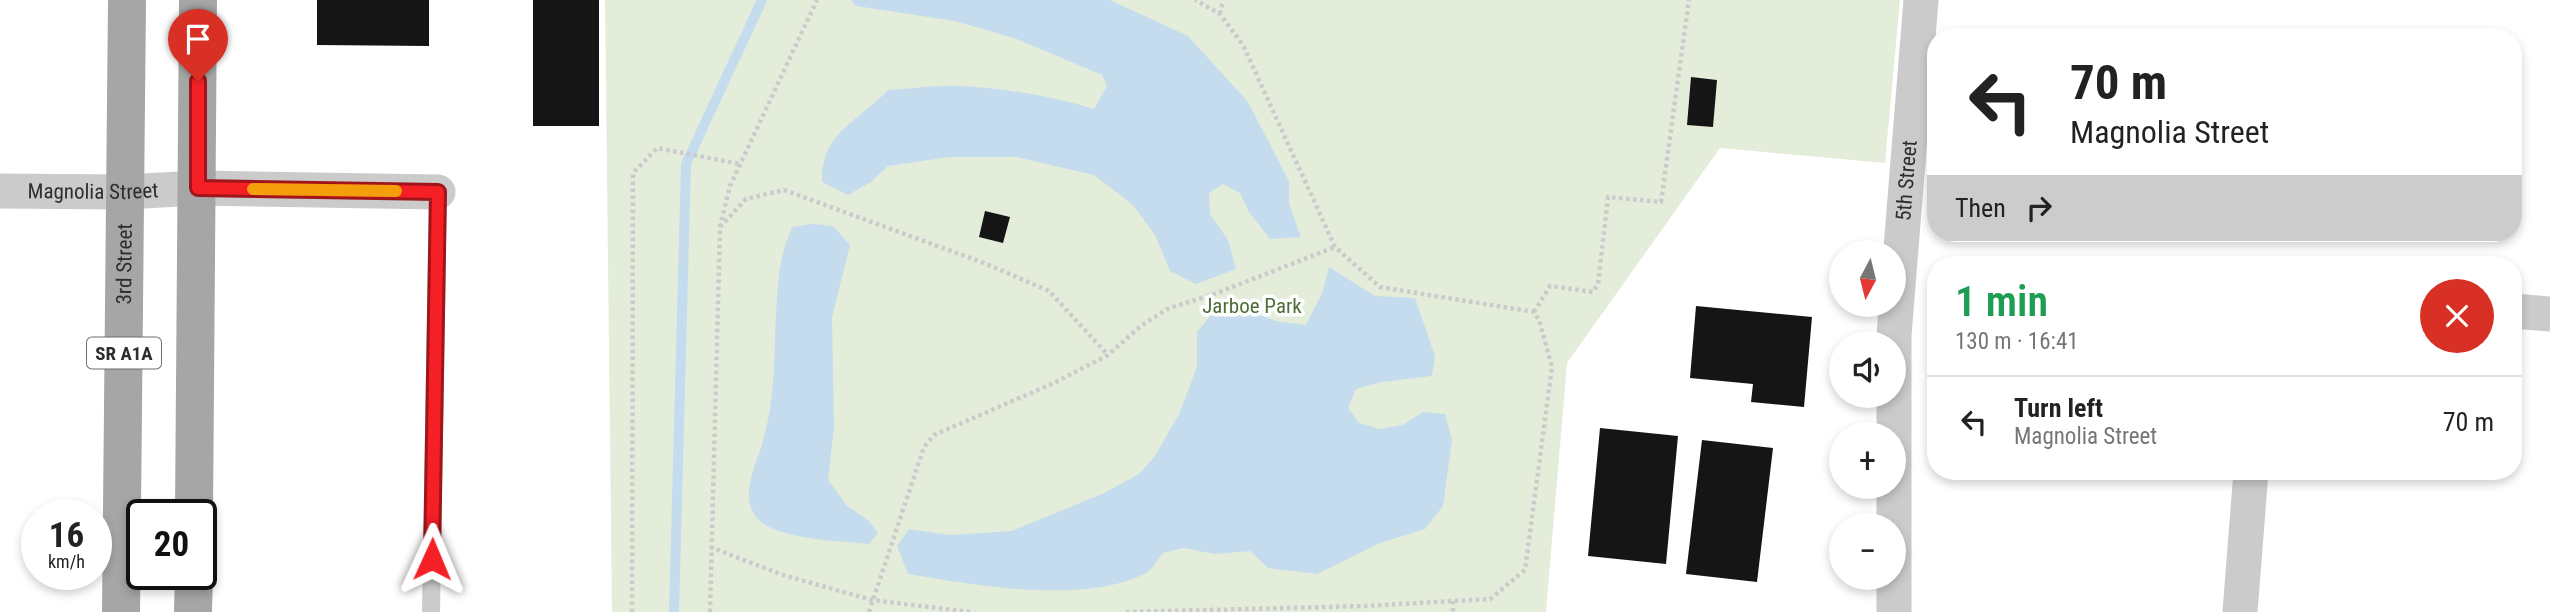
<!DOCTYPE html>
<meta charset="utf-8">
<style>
:root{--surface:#fff;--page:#f2f2f2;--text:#222;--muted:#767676;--line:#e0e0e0}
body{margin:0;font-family:"Roboto Condensed",sans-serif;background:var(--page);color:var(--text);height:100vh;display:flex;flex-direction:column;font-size:26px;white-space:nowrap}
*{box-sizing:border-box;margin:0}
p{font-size:23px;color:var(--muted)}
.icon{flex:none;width:38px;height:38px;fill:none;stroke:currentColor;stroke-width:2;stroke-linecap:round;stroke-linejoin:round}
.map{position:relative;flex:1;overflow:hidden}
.sheet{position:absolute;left:1927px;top:256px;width:595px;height:224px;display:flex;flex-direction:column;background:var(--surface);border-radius:28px;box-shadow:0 4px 10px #0003}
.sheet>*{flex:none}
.banner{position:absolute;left:1927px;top:28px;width:595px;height:214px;border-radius:28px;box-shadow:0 4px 10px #0003;background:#fff;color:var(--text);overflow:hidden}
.needle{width:46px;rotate:187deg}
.controls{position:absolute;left:1829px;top:240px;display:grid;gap:14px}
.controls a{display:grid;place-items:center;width:77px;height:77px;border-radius:50%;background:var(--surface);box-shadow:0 4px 10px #0003;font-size:35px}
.speed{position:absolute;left:21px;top:499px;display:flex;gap:14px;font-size:35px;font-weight:700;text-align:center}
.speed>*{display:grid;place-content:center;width:91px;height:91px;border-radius:50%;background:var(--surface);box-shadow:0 4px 10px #0003;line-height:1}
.speed small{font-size:18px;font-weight:400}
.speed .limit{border:4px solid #111;border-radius:10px;background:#fff;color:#111}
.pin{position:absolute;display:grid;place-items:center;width:60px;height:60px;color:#fff;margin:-72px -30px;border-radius:50% 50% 50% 0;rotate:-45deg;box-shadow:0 0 7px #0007}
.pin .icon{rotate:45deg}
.me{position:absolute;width:77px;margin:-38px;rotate:1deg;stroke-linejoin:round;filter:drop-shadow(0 0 5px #0008)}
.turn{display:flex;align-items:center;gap:24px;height:147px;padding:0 28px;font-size:32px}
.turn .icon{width:91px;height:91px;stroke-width:2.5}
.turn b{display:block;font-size:49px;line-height:60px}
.then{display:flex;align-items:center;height:66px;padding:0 28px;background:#0003;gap:14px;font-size:26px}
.round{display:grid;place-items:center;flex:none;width:74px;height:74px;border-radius:37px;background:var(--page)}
.summary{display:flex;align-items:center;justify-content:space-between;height:119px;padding:0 28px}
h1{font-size:42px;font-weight:600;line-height:52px;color:#1e9e55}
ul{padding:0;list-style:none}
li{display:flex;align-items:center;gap:21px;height:91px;padding:0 28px;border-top:2px solid var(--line)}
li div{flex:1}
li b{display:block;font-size:26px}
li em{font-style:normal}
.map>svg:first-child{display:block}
.green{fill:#e4edda}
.water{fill:#c5dcef}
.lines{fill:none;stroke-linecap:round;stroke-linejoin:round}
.stream{stroke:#c5dcef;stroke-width:10}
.building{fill:#151515}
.path{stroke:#cbcbcb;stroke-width:4.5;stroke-dasharray:3.5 3.5;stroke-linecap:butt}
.lane{stroke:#cbcbcb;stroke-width:18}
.street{stroke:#cbcbcb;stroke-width:35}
.primary{stroke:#a6a6a6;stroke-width:38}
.route-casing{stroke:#9f1519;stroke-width:18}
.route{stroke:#f52026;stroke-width:12}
.slow{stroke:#f59e0b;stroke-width:12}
.labels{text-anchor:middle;stroke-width:7;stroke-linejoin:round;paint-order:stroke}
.shield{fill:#fff;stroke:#6d6d6d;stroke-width:2}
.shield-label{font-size:19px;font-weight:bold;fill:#2e2e2e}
.street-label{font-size:21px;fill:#2e2e2e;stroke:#fff}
.park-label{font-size:21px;fill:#4e6e37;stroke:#fff}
</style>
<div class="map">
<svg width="2550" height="612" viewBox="0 0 2550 612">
<rect width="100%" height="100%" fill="#fff"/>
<!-- green -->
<path class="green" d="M605 0H1900L1885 163 1720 148 1567 363 1546 612H612Z"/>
<!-- water -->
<path class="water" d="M851 0H1110L1188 36 1248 102 1289 181V204L1301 237 1270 239 1249 212 1240 193 1223 184 1209 193 1210 214 1228 240 1236 269 1196 284 1170 271 1155 235 1133 205 1094 175 1016 157H950L888 166 871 182 848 195 822 182C820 133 859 121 888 90 911 89 936 85 959 86 1004 88 1051 96 1094 109L1107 86 1102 75 1014 38 955 21 856 6Z
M812 224 833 226 850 245 832 317 834 428 828 480 847 506 868 520 878 533 869 544C842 541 768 540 754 514 740 490 758 462 764 437 780 380 771 320 781 262 783 250 788 238 792 227Z
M1329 267 1375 296 1415 298 1435 356 1432 376 1382 382 1356 389 1348 408 1359 423 1380 429 1402 425 1423 412 1445 414 1452 440 1443 506 1425 529 1380 543 1317 574 1268 568 1250 551 1215 554 1183 548 1163 553C1158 559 1153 569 1146 573 1085 605 974 585 908 574L897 546 909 529 950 535 1012 531 1104 493 1139 474 1155 456 1179 414 1197 367V332L1211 315 1246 310 1276 321 1306 325 1323 291Z"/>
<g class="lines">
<!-- stream -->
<path class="stream" d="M674 612 686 164 762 0"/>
</g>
<!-- building -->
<path class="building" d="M317 0H429V46L317 45Z
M533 0H599V126H533Z
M1691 77 1717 80 1713 127 1687 125Z
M985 211 1010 217 1003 243 979 237Z
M1696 306 1812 317 1804 407 1751 402 1753 384 1690 378Z
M1600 428 1678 436 1666 564 1588 556Z
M1702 440 1773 448 1757 582 1686 574Z"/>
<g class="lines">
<!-- path -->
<path class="path" d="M1220 14 1223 0
M720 227 746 199 784 190 984 263 1049 291 1108 355
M1534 312 1550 286 1593 292 1598 284 1608 197 1661 202 1689 0
M710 547 783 575 872 600 970 612
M1453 601V612
M632 612 633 173 657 148 740 164
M710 612 720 227 730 186 817 0
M869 612 924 447 934 435 1054 383 1108 355 1141 326 1167 309 1217 293 1335 247
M1126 612 1364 606 1490 599 1525 570 1552 367 1539 320 1534 312 1380 287 1335 247 1243 45 1220 14 1195 0"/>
<!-- lane -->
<path class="lane" d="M431 612 438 192"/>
<!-- street -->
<g class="street">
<path id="s1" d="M0 191 125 192 198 188 438 192"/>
<path d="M2513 311 2550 314"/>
<path id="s2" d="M1894 612V335L1921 0"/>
<path d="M2240 612 2251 471"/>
</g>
<!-- primary -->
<g class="primary">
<path d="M194 514 198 0"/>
<path id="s3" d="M121 612 127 0"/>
<path d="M193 612 194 574"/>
</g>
</g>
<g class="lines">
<defs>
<path id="route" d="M198 81V188L438 192 432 559"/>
</defs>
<!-- route casing -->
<use href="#route" class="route-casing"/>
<!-- route -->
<use href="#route" class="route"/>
<!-- slow -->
<path class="slow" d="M253 189 396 191"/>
</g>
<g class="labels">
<!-- shield labels -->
<rect class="shield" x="87" y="337.5" width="74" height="31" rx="5"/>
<g class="shield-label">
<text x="124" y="360">SR A1A</text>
</g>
<!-- street labels -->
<g class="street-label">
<text dy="7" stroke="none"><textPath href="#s2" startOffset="432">5th Street</textPath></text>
<text dy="7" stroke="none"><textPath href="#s1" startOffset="93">Magnolia Street</textPath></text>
<text dy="7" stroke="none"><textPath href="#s3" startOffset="348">3rd Street</textPath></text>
</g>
<!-- park labels -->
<g class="park-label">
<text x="1252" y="313">Jarboe Park</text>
</g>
</g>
</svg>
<div class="controls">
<a><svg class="needle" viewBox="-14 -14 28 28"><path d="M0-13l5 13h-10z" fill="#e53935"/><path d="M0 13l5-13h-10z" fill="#767676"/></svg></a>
<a><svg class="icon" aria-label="sound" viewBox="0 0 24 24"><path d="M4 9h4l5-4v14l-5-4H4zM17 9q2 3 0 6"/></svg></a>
<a>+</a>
<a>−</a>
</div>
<div class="speed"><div>16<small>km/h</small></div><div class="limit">20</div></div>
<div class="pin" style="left:198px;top:81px;background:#d93025"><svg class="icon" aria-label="arrive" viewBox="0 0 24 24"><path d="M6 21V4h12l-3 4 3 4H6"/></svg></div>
<svg class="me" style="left:432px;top:559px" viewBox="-20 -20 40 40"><path d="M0-17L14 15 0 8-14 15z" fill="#f52026" stroke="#fff" stroke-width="4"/></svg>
<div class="banner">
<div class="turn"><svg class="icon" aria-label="left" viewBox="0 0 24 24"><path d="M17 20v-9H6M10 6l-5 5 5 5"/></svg><div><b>70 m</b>Magnolia Street</div></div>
<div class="then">Then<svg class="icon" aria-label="right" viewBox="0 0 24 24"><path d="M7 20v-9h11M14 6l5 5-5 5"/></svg></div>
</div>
<section class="sheet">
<div class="summary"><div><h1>1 min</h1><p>130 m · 16:41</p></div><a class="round" style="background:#d93025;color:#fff"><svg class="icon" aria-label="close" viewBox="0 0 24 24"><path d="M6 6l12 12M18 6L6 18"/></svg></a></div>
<ul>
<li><svg class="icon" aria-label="left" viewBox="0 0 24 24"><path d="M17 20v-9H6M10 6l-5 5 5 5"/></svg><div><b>Turn left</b><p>Magnolia Street</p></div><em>70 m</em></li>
</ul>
</section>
</div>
